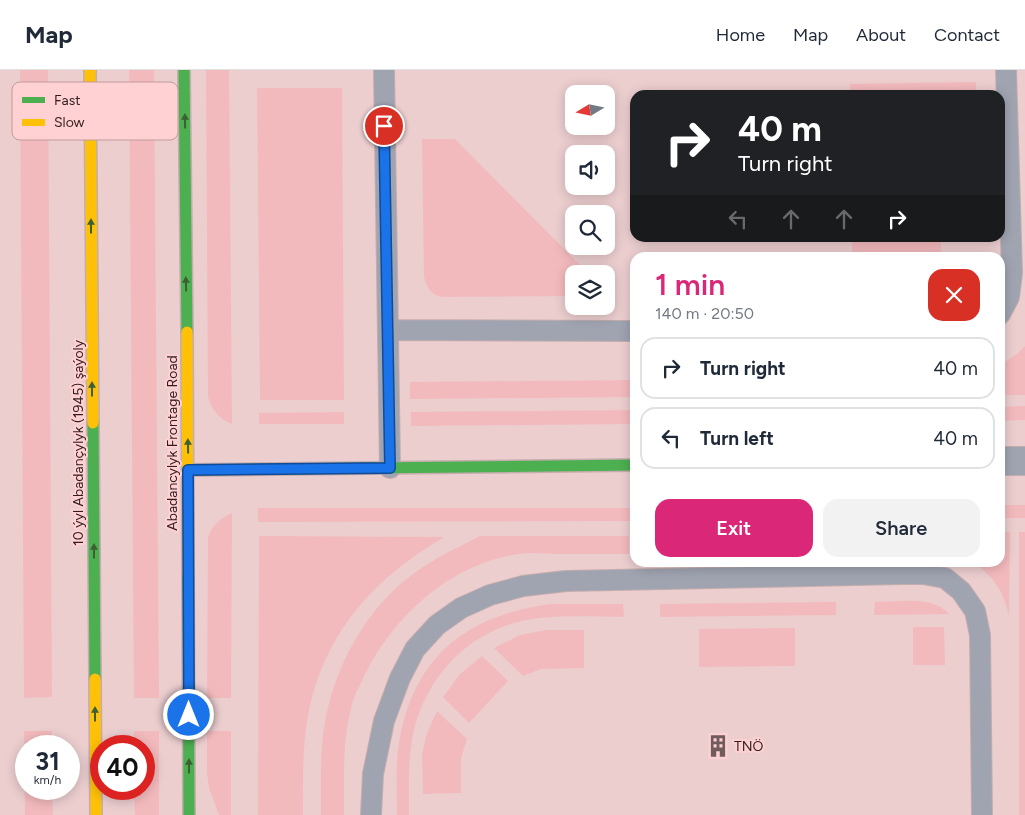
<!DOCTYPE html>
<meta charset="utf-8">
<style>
:root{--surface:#fff;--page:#f2f2f3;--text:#1f2937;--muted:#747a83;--line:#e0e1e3;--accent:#db2777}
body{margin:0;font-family:Figtree,sans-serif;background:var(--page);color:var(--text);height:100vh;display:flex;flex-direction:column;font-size:19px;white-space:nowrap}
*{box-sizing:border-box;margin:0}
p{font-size:16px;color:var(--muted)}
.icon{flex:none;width:28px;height:28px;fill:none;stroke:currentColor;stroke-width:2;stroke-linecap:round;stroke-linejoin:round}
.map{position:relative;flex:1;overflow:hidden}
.side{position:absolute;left:630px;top:182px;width:375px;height:315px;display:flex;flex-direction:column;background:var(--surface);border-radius:15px;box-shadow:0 2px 12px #0003}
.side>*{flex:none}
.top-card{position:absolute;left:630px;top:20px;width:375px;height:152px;border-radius:15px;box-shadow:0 2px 12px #0003;background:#202124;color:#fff;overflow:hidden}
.needle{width:32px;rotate:260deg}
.fabs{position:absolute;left:565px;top:15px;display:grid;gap:10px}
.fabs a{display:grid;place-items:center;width:50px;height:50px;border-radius:10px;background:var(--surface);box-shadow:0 2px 12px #0003;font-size:25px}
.speed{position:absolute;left:15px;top:665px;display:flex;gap:10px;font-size:25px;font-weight:700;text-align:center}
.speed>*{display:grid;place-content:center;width:65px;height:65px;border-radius:50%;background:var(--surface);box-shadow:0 2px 12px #0003;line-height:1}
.speed small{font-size:12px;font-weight:400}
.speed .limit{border:8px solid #d22;background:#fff;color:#111}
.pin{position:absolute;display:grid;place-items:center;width:42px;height:42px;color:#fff;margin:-21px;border:2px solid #fff;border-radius:50%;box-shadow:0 1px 5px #0007}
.me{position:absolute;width:55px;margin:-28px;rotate:0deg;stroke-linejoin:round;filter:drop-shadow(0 0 4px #0008)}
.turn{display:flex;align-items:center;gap:18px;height:105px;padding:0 25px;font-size:22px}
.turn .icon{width:65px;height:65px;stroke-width:2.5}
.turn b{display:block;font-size:35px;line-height:42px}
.lanes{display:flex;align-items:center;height:48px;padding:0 25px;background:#0003;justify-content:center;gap:25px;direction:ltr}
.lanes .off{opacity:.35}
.round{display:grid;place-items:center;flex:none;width:52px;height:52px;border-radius:15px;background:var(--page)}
.summary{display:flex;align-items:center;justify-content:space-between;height:85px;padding:0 25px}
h1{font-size:30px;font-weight:600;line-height:38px;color:var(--accent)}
.primary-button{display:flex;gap:10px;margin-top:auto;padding:10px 25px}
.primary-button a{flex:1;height:58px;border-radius:15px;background:var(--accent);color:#fff;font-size:20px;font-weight:600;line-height:58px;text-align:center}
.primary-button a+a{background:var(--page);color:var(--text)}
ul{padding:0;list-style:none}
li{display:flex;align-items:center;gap:15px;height:62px;margin:0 10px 8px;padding:0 15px;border:2px solid var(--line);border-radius:15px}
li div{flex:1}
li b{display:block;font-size:19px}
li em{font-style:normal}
header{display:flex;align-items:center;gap:30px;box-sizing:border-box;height:70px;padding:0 25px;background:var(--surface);border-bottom:1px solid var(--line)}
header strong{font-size:24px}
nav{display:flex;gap:28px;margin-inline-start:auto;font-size:18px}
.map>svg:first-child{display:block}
.green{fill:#f3babd}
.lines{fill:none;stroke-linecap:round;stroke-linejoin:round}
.lane-casing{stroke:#c4adae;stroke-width:22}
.street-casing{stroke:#c4adae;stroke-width:30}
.fast-casing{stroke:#c4adae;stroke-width:14}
.slow-casing{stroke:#c4adae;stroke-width:14}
.lane{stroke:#a0a4b1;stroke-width:20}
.street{stroke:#a0a4b1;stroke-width:28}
.fast{stroke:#4caf50;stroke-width:11}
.slow{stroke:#ffc107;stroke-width:11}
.oneway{fill:#3d5f34}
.route-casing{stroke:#114b97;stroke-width:12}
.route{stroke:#1a73e8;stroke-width:9}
.labels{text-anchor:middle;stroke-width:4;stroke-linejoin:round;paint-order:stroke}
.street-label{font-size:14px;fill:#311d1e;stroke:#ffd1d3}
.poi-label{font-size:14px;fill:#311d1e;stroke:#ffd1d3;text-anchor:start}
.key{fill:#ffd1d3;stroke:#c19b9d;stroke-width:1}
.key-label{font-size:14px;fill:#311d1e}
</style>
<header>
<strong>Map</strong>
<nav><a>Home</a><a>Map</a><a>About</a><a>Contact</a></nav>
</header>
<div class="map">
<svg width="1025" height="745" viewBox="0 0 1025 745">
<rect width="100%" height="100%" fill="#eccecf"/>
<!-- green -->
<path class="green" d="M20 0H48L52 627 24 628Z
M129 0H154L159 628H134Z
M206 0H229L232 354C219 349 212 340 208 327Z
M976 12V25H850V14Z
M257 18H342L344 330H260Z
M422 69H455L586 201V204H574V226L442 227C431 225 427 218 424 207Z
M852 168H941V187H852Z
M1025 276V325H1000V295L1017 284Z
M635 310V327L410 329V312Z
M1025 336V350L1000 351V337Z
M635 340V354L411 356V342Z
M344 342V354H259V343Z
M1000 435H1025V448H1000Z
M258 438H635V451L258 452Z
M232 443 231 628H207L208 468C211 456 221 448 232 443Z
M1000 461 1010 462 1009 546C1004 522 994 507 974 493L1000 492Z
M1019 462H1025V745H1019Z
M259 466 443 467V468C378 506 330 556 311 631 302 668 303 707 303 745H258Z
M480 466H629V484C605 484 581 484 557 484 545 484 531 482 519 484 450 493 390 549 362 611 359 617 355 624 353 631 342 668 344 708 344 745H321C321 719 320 691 323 665 331 600 367 533 423 497 441 485 461 476 480 466Z
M836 532V545L660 547V534Z
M875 532C898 532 933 525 949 544L874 545Z
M552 534H623L624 547C590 547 555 544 522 551 462 564 418 617 411 677 408 699 409 722 409 745H397C397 721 395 696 399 673 413 586 468 544 552 534Z
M913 557H944L945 595H913Z
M795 558V596L699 597V559Z
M547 560H584V598L541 599 523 606 494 578 520 565Z
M482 586 508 611 469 653 443 627 460 604Z
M437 641 467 669 461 688V723L423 724 422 684 427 663Z
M24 661H52V676H26V719H52L53 745H25Z
M134 661H159V745H135L134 719H144V676H134Z
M207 661H231V745H219L209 718 207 703Z"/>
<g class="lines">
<defs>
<path id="lane" d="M384 0 390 398
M1000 244 1009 227 1012 203 1006 0
M388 260 635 261
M371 745 373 704 384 651 400 608 415 579 437 555 461 538 490 525 523 516 566 511 902 504H923L945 508 961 521 975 541 980 565 982 745"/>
<path id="street" d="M1000 391H1025"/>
<path id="fast" d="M184 0 187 262
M93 353 95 609
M188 400 635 395
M188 504 189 745"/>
<path id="slow" d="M90 0 93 353
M187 262 188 504
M95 609 96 745"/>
</defs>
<!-- lane casing -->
<use href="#lane" class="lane-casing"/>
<!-- street casing -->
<use href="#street" class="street-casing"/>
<!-- fast casing -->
<use href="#fast" class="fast-casing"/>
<!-- slow casing -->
<use href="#slow" class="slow-casing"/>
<!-- lane -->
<use href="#lane" class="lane"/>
<!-- street -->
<use href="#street" class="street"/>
<!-- fast -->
<use href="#fast" class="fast"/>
<!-- slow -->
<use href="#slow" class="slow"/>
</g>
<!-- one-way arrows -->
<defs><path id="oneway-solid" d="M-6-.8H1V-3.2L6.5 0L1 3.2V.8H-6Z" transform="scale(1.25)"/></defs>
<g class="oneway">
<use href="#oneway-solid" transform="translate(185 51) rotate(-91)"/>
<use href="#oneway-solid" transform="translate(91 156) rotate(-90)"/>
<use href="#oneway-solid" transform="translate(186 214) rotate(-91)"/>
<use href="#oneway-solid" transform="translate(92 319) rotate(-90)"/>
<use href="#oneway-solid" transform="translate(188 376) rotate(-91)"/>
<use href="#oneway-solid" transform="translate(94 481) rotate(-90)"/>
<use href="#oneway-solid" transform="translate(95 644) rotate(-90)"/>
<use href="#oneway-solid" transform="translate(189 696) rotate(-90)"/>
</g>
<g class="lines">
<defs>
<path id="route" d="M189 645 188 400 390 398 384 56"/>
</defs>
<!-- route casing -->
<use href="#route" class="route-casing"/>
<!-- route -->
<use href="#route" class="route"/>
</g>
<!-- icons -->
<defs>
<symbol id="building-bare" viewBox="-9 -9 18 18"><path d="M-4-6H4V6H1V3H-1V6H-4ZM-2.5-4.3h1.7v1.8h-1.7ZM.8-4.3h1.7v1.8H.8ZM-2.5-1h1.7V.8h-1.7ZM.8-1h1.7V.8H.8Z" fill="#725b5c" stroke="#ffd1d3" stroke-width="2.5" paint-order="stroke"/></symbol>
</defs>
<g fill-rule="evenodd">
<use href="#building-bare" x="702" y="660" width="32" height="32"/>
</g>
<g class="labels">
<!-- street labels -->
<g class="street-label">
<text transform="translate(78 373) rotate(-90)" y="5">10 ýyl Abadançylyk (1945) şaýoly</text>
<text transform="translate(172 373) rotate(-90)" y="5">Abadancylyk Frontage Road</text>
</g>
<!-- poi labels -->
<g class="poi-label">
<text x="734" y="681">TNÖ</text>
</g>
</g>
<!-- legend -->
<rect x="12" y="12" width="166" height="58" rx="8" class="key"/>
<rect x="22" y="27" width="23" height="6" fill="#4caf50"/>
<rect x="22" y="49" width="23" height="7" fill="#ffc107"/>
<g class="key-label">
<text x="54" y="35">Fast</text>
<text x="54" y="57">Slow</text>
</g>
</svg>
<div class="fabs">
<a><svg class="needle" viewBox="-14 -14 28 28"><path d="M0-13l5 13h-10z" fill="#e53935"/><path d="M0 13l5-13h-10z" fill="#747a83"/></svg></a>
<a><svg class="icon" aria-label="sound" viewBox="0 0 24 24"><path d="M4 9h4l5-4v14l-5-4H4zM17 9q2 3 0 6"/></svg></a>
<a><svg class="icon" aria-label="search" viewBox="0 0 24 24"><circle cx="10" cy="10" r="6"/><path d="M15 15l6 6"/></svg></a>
<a><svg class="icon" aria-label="layers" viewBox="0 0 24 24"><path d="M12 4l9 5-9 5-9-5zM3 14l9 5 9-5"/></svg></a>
</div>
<div class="speed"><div>31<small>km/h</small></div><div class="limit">40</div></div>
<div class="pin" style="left:384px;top:56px;background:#d93025"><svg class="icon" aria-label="arrive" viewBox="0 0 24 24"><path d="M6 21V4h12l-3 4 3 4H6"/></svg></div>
<svg class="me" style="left:189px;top:645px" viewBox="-20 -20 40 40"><circle r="17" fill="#1a73e8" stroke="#fff" stroke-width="3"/><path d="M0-11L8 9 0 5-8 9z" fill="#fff"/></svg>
<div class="top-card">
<div class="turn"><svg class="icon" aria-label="right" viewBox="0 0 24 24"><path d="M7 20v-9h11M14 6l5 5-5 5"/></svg><div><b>40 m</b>Turn right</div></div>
<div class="lanes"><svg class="icon off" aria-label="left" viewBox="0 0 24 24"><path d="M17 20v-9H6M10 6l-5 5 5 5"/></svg><svg class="icon off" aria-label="ahead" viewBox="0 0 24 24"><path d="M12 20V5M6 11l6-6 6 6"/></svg><svg class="icon off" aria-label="ahead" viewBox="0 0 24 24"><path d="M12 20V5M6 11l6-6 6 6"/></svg><svg class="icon" aria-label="right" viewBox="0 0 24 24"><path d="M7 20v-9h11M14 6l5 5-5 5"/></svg></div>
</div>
<section class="side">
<div class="summary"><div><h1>1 min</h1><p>140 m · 20:50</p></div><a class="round" style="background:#d93025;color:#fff"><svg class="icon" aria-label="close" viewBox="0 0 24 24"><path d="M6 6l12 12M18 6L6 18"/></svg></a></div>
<ul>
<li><svg class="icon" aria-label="right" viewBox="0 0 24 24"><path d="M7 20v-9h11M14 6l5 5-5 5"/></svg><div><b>Turn right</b></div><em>40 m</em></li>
<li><svg class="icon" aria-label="left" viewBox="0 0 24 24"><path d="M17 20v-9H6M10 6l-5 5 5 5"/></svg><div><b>Turn left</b></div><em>40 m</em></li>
</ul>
<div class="primary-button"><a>Exit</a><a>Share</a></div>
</section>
</div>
